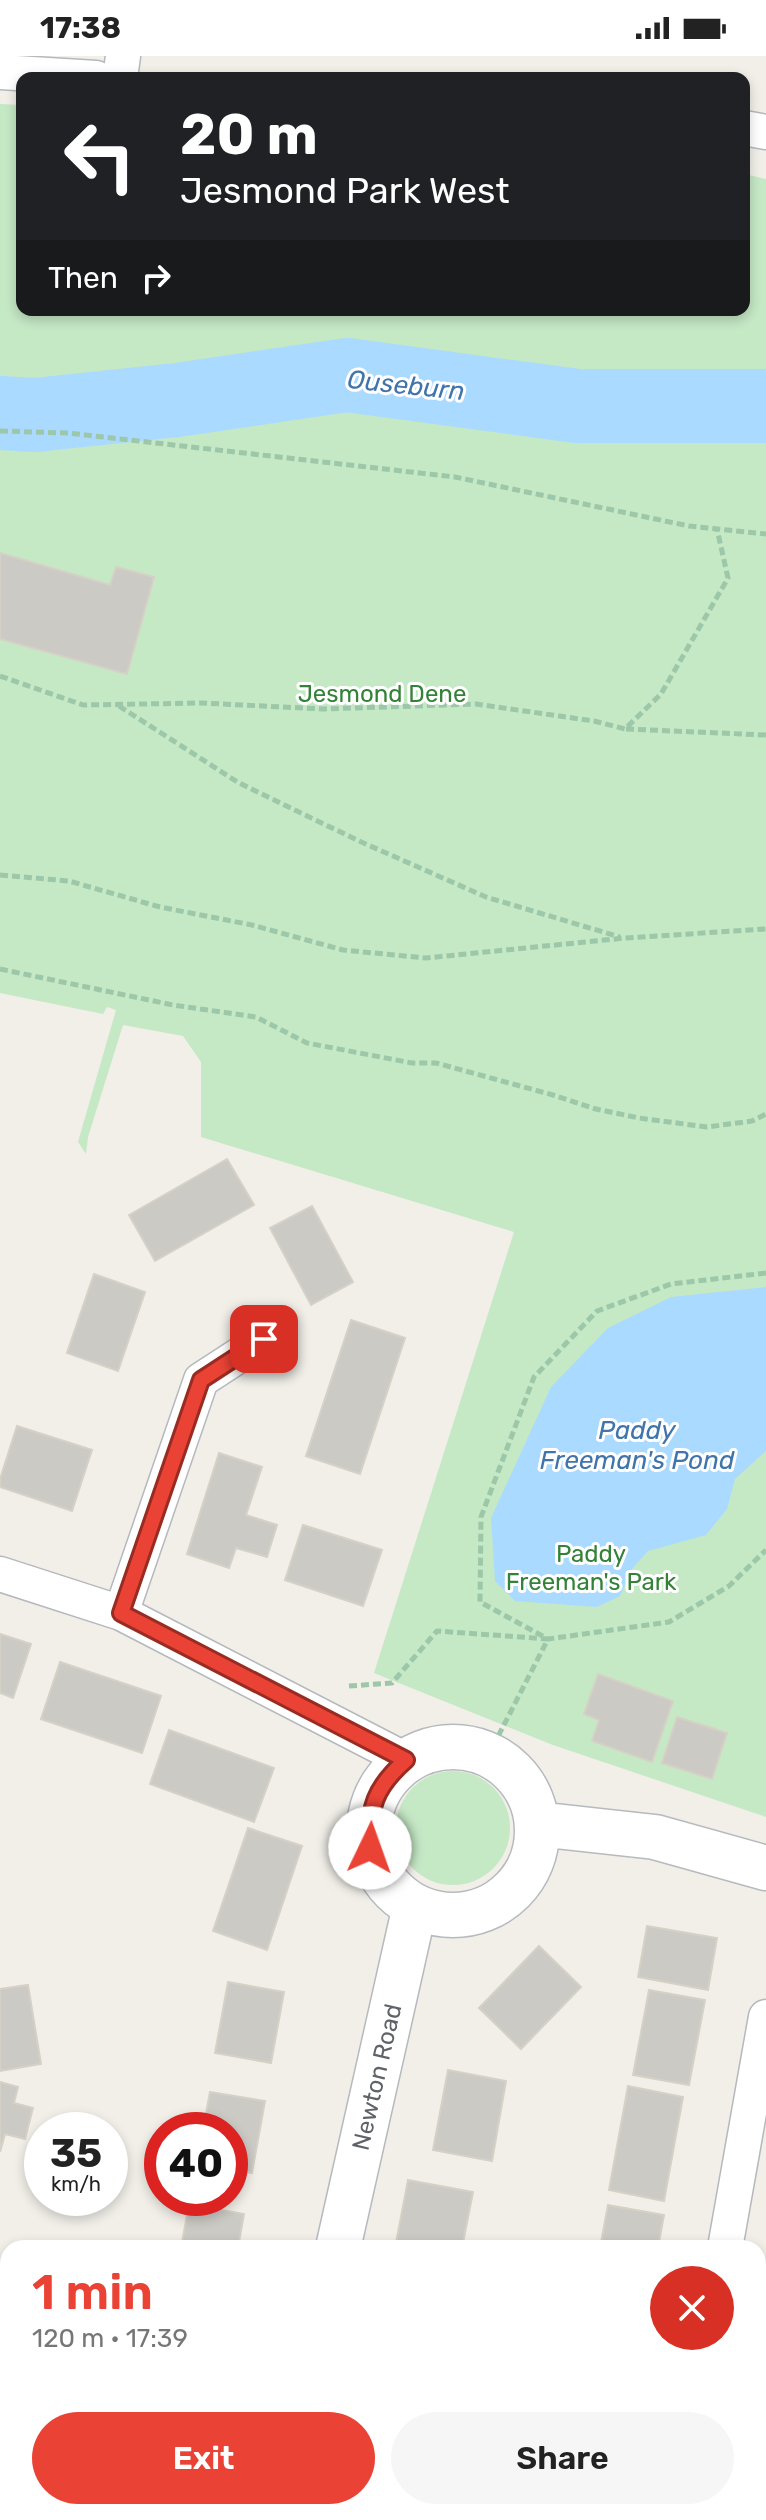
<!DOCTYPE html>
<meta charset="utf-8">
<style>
:root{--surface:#fff;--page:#f6f6f6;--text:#222;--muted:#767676;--accent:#ea4335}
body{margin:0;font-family:Rubik,sans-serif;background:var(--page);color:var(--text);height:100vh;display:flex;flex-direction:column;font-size:30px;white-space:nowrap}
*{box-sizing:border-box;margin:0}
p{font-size:26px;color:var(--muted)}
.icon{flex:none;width:44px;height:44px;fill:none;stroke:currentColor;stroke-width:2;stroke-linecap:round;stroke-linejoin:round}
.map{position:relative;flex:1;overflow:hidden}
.details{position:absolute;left:0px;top:2184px;width:766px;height:280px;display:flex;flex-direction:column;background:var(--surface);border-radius:24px 24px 0 0;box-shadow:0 4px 12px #0003}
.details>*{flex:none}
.banner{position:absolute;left:16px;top:16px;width:734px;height:244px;border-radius:16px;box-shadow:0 4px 12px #0003;background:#202124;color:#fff;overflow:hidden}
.speed{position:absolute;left:24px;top:2056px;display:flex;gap:16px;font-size:40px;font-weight:700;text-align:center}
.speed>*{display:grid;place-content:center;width:104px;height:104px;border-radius:50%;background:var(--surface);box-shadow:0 4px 12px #0003;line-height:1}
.speed small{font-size:20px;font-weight:400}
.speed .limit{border:12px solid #d22;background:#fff;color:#111}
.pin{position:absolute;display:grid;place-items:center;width:68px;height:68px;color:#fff;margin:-34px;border-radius:16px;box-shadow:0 4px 12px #0006}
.me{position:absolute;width:88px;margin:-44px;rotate:3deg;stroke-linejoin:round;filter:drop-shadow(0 0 6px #0008)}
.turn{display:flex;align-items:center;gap:28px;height:168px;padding:0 32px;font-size:36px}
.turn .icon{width:104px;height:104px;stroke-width:2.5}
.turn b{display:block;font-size:56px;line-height:68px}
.then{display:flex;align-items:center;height:76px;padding:0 32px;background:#0003;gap:16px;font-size:30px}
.round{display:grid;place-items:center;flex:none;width:84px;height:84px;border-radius:42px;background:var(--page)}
.headline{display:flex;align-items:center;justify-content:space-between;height:136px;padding:0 32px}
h1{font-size:48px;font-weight:600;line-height:60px;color:var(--accent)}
.cta{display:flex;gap:16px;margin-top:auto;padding:16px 32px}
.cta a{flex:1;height:92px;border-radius:48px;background:var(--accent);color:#fff;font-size:32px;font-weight:600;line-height:92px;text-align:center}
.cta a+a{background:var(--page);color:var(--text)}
.status{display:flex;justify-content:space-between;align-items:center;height:56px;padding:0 40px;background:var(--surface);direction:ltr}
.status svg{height:22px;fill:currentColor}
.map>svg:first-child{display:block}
.green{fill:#c5e8c5}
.water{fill:#aadaff}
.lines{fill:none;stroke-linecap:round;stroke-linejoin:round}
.river{stroke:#aadaff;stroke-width:74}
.building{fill:#cccac5;stroke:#d6d1c6;stroke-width:2}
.street-casing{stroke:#b5b8bc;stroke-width:37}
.secondary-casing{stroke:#b6babf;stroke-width:47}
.path{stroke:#9cc7a9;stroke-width:5;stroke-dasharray:8 4;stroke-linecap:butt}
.street{stroke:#fff;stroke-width:34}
.secondary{stroke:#fff;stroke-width:44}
.route-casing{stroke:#982c22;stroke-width:20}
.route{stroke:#ea4335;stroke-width:14}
.labels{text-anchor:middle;stroke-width:6;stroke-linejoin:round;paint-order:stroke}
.park-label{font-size:24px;fill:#348238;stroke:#fff}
.street-label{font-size:24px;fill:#5f6368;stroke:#fff}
.water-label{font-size:26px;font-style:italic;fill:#4174aa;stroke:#fff}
</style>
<div class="status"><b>17:38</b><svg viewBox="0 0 49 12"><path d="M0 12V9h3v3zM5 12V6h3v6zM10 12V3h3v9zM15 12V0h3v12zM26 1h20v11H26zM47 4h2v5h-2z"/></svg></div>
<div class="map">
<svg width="766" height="2464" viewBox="0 0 766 2464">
<rect width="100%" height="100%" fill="#f1efe8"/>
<!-- green -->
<path class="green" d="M0 48 22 49V254H744V118L766 123V1761L553 1689 374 1617 514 1176 201 1081V1006L183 980 123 969 88 1081 86 1098 78 1086 116 954 107 951 103 958 0 937Z
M396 1772a57 57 0 1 1 114 0a57 57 0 1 1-114 0Z"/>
<!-- water -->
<path class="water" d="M766 1231V1395L735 1423 727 1453 706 1479 648 1495 632 1513 620 1540 597 1551 515 1545 495 1525 491 1462 551 1331 608 1272 671 1241Z"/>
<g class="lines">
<!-- river -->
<path class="river" d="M0 357 35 359 177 344 347 319 577 350H766"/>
</g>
<!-- building -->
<path class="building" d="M0 497 110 529 116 511 154 521 127 618 0 583Z
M227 1103 254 1149 155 1205 129 1159Z
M312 1150 353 1226 311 1249 270 1172Z
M94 1218 145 1236 118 1315 67 1297Z
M351 1264 405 1282 360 1418 306 1400Z
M17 1370 92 1394 72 1455 0 1431V1423Z
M219 1397 262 1411 246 1459 277 1469 267 1501 236 1492 229 1512 187 1498Z
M303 1469 382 1494 363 1550 285 1524Z
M0 1578 31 1588 13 1642 0 1637Z
M60 1606 161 1640 142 1697 41 1663Z
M598 1618 673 1645 652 1706 592 1685 599 1664 584 1658Z
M677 1661 727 1677 712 1723 662 1707Z
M169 1674 274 1712 254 1766 150 1728Z
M248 1772 302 1790 267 1894 213 1875Z
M647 1870 717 1882 708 1934 638 1921Z
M539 1890 581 1931 521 1993 479 1952Z
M228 1926 284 1936 271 2007 215 1997Z
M28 1929 41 2008 0 2015V1933Z
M649 1934 705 1944 689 2029 633 2019Z
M448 2014 506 2025 492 2105 433 2094Z
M0 2026 18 2031 14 2047 33 2052 25 2083 5 2078 0 2096Z
M628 2030 683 2041 664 2145 609 2134Z
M210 2036 265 2045 252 2117 230 2113V2074H203Z
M408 2124 473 2136 462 2192H395Z
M189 2148 244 2158 238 2192H181Z
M608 2149 664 2159 658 2192H600Z
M766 2354V2402L758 2400Z
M758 2435 766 2437V2464H740L742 2456H758Z
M98 2456H152L149 2464H130Z
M549 2456H613L612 2464H548Z"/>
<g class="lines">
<defs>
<path id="street" d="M0 16 96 22
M120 22 123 0
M744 72 766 76
M0 1518 121 1557 406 1704
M121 1557 201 1324 264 1283
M725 2192 766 1961
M758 2245 766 2248
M673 2464 675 2456"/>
<path id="secondary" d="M369 1775a84 84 0 1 1 168 0a84 84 0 1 1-168 0Z
M537 1768 655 1781 766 1812
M338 2192 415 1850
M278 2464 279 2456"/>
</defs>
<!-- street casing -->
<use href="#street" class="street-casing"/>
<!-- secondary casing -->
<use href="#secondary" class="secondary-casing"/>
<!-- path -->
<path class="path" d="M0 375 68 377 455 421 689 470 766 478
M0 620 83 649 202 647 323 653 476 648 594 665 625 673 661 638 728 522 717 473
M119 650 239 727 359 785 486 841 620 881
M626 673 766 679
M0 819 69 825 160 851 252 869 343 894 426 902 625 882 766 873
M0 913 173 949 256 961 307 987 412 1007H436L553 1039 596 1053 639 1062 707 1071 752 1065 766 1058
M766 1217 671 1228 597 1255 534 1321 481 1461 480 1546 548 1583 669 1566 729 1530 766 1494
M349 1630 392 1627 437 1575 548 1583 489 1698"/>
<!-- street -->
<use href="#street" class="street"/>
<!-- secondary -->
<use href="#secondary" class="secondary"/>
</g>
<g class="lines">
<defs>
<path id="route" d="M264 1283 201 1324 121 1557 406 1704C375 1731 368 1752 370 1792"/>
</defs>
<!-- route casing -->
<use href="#route" class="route-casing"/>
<!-- route -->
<use href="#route" class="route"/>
</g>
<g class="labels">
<!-- park labels -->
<g class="park-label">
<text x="382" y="646">Jesmond Dene</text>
<text x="591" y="1506">Paddy<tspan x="591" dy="28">Freeman's Park</tspan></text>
</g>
<!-- street labels -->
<g class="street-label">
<text transform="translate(377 2021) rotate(-77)" y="8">Newton Road</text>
</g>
<!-- water labels -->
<g class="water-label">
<text transform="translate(406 329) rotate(6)" y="9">Ouseburn</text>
<text x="637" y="1383">Paddy<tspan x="637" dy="30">Freeman's Pond</tspan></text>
</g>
</g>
</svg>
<div class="speed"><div>35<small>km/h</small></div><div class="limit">40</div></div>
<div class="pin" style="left:264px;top:1283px;background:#d93025"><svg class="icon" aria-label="arrive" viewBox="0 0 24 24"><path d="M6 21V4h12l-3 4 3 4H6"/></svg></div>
<svg class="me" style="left:370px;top:1792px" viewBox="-20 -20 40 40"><circle r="19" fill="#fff"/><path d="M0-13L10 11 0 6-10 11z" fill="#ea4335"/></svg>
<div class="banner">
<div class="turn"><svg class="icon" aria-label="left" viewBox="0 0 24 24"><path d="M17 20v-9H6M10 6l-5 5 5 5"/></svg><div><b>20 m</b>Jesmond Park West</div></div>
<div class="then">Then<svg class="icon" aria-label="right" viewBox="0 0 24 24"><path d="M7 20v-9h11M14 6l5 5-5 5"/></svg></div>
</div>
<section class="details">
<div class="headline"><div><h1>1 min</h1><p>120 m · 17:39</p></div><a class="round" style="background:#d93025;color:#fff"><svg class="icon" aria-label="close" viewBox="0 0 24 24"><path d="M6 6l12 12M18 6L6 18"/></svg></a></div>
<div class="cta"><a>Exit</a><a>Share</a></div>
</section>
</div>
